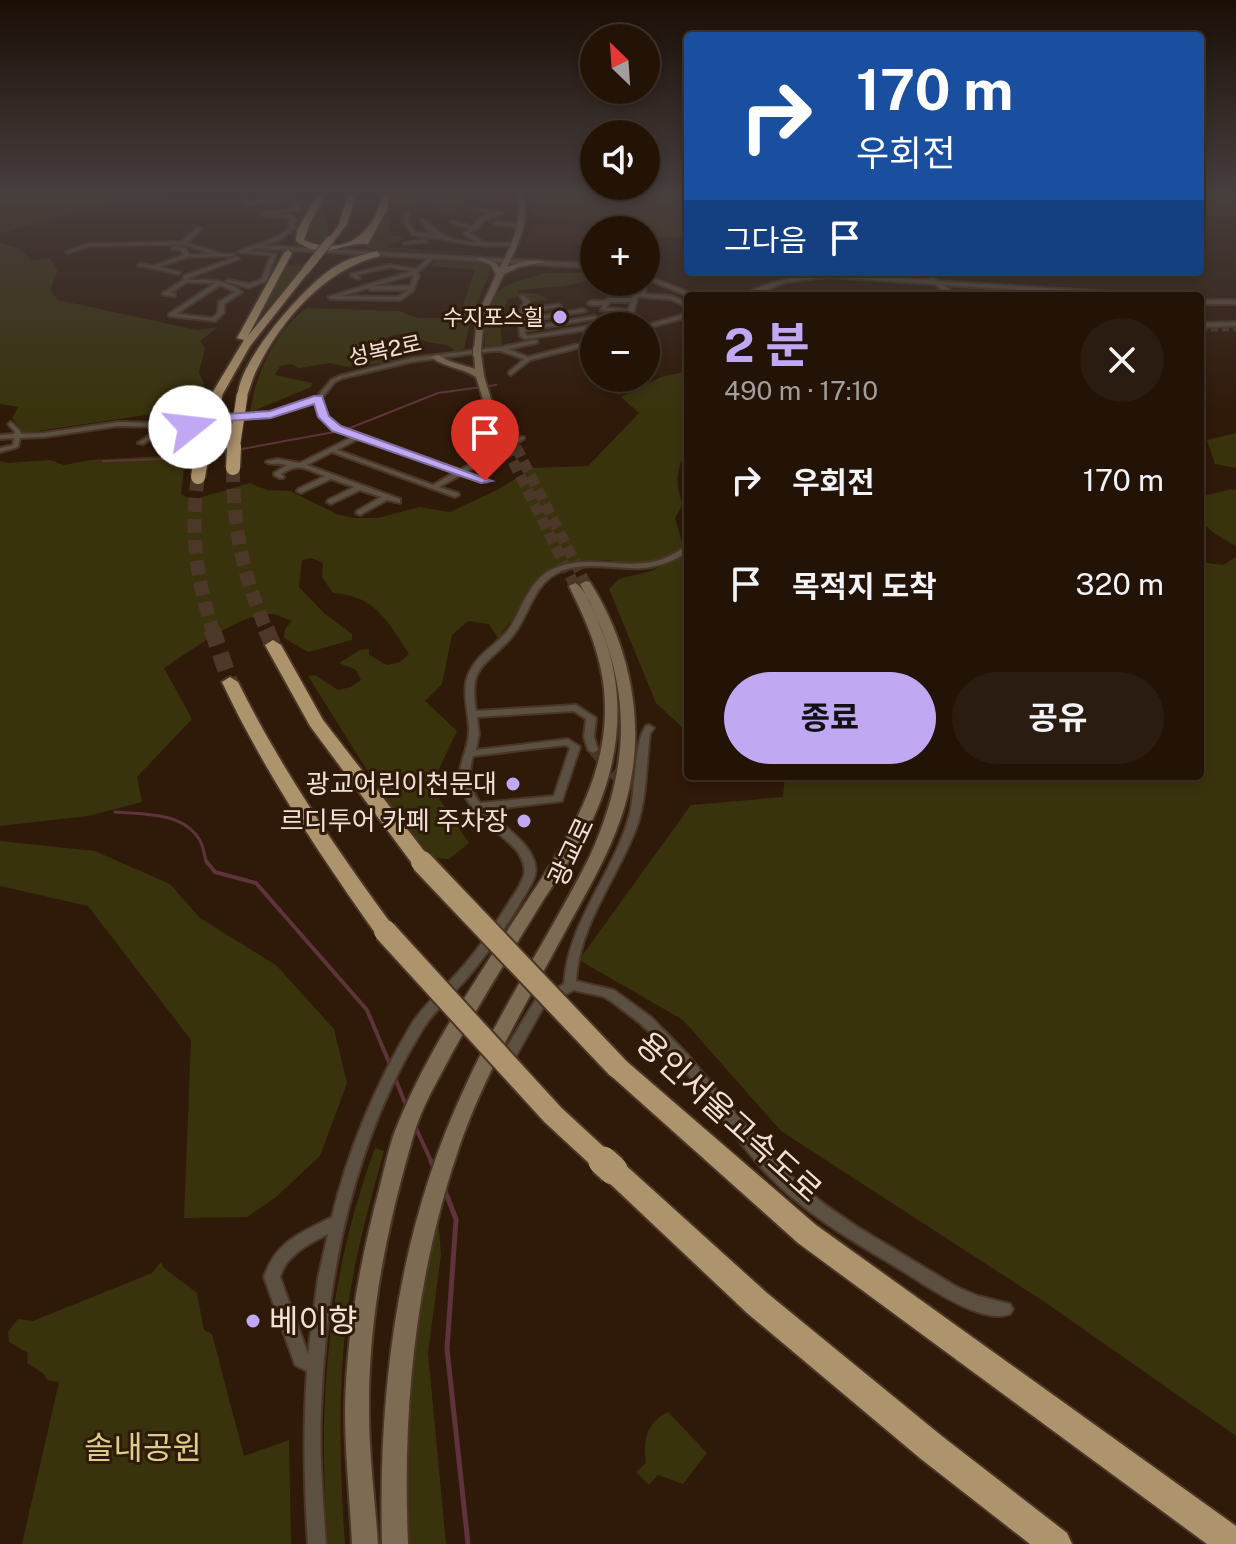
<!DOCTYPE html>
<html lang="ko">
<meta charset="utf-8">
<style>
:root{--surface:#231307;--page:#2b1c11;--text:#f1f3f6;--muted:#a39e9b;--line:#403228;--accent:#c0a8f3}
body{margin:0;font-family:"Public Sans","Noto Sans KR",sans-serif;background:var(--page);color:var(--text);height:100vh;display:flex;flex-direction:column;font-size:30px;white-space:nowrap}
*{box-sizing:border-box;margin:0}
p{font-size:26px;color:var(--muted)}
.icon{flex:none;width:44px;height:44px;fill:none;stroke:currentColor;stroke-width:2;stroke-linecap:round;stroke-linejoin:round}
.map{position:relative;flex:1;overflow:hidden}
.sheet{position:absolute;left:684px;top:292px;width:520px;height:488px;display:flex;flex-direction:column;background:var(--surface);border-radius:8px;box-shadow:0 4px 12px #0003,0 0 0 2px var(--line)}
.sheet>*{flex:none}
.hud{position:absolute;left:684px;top:32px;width:520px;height:244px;border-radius:8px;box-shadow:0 4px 12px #0003,0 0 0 2px var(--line);background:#1a4fa0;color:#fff;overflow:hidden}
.needle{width:52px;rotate:335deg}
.tools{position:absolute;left:580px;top:24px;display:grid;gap:16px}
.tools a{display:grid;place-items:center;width:80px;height:80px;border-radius:50%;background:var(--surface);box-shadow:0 4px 12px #0003,0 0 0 2px var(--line);font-size:40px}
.pin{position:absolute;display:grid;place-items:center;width:68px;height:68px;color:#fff;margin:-82px -34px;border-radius:50% 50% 50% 0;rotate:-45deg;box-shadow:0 0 8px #0007}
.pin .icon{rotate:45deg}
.me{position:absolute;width:88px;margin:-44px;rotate:74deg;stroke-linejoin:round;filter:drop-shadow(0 0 6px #0008)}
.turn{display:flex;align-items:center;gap:28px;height:168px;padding:0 40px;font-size:36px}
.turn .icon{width:104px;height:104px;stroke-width:2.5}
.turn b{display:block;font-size:56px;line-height:68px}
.then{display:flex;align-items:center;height:76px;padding:0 40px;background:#0003;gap:16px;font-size:30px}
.round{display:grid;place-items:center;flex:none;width:84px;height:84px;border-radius:42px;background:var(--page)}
.overview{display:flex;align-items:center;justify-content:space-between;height:136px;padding:0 40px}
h1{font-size:48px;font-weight:700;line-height:60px;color:var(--accent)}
.action{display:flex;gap:16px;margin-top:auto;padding:16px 40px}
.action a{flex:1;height:92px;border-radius:48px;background:var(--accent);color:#111;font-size:32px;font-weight:700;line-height:92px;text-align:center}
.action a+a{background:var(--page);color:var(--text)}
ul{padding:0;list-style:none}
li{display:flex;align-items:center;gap:24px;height:104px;padding:0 40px}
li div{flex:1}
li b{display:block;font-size:30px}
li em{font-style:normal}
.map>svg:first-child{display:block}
.built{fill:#3b200b}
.green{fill:#39330d}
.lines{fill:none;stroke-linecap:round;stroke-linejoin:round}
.stream-far3{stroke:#5e333b;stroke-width:2}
.stream-far2{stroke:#5e333b;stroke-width:3}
.stream-far1{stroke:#5e333b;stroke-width:4}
.stream{stroke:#5e333b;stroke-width:5}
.minor-tunnel{stroke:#4c3728;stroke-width:10;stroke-dasharray:10 5;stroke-linecap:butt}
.tertiary-tunnel{stroke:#4c3728;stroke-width:7;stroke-dasharray:7 4;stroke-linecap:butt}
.secondary-tunnel-far1{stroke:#4c3728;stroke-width:8;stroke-dasharray:8 4;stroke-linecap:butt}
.secondary-tunnel{stroke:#4c3728;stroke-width:11;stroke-dasharray:11 5;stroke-linecap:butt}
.motorway-tunnel-far1{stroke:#4c3728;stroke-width:14;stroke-dasharray:14 7;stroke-linecap:butt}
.motorway-tunnel{stroke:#4c3728;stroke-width:17;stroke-dasharray:17 9;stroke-linecap:butt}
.minor-casing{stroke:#4a3526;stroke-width:4}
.tertiary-casing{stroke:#4a3526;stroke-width:4}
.secondary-casing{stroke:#4a3526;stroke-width:4}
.motorway-casing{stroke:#4a3526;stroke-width:4}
.minor{fill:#5b5041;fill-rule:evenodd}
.tertiary{fill:#5b5041;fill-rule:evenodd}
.secondary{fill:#7d6c53;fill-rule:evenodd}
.motorway{fill:#ae946d;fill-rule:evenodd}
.secondary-bridge-casing{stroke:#4a3526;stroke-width:10;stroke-linecap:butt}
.motorway-bridge-far5-casing{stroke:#4a3526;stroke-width:10;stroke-linecap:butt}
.motorway-bridge-far4-casing{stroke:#4a3526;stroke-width:13;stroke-linecap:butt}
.motorway-bridge-far3-casing{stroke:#4a3526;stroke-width:17;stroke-linecap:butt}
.motorway-bridge-far2-casing{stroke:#4a3526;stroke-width:21;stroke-linecap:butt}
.motorway-bridge-far1-casing{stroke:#4a3526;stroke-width:26;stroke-linecap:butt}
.motorway-bridge-casing{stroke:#4a3526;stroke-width:33;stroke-linecap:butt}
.secondary-bridge{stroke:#7d6c53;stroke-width:8}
.motorway-bridge-far5{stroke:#ae946d;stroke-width:8}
.motorway-bridge-far4{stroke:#ae946d;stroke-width:11}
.motorway-bridge-far3{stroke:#ae946d;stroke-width:14}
.motorway-bridge-far2{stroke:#ae946d;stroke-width:17}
.motorway-bridge-far1{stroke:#ae946d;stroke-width:22}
.motorway-bridge{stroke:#ae946d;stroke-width:29}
.route{fill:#c0a8f3;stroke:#7d6d9e;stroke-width:2}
.poi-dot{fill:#c0a8f3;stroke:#2f1909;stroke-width:3}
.labels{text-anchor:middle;stroke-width:6;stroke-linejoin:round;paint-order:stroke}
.far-poi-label{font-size:22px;fill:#f1e1d8;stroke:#2f1909;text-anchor:end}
.far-street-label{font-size:22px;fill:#f1e1d8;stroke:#2f1909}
.poi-label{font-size:26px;fill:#f1e1d8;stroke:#2f1909;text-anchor:end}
.street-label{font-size:26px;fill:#f1e1d8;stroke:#2f1909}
.near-street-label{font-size:32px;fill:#f1e1d8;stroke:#2f1909}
.near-poi-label{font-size:32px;fill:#f1e1d8;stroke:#2f1909;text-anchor:start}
.near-park-label{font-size:32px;fill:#dacf87;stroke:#2f1909}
</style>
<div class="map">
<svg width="1236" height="1544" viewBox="0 0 1236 1544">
<rect width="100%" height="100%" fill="#2f1909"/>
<!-- built -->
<path class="built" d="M537 225 612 229V230H594V245L525 243 531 227Z"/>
<!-- green -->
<path class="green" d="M0 195H185L79 210 0 234Z
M389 195 509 196 515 203 476 200V204L456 209 460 214 445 215 434 203 390 212 389 225 392 235 405 238 386 247 497 255 369 249 366 247 385 213Z
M528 195H688V242L682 243 685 237H646V230H613L602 226V221H569L533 214 535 204Z
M1200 195H1236V216H1200Z
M321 202 329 232 321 246 307 244 302 239Z
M0 243 20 249 31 260 49 258 58 270 50 290 58 300 197 330 218 327 200 341 205 348 199 372 204 384 194 399 180 410 24 433 12 418 18 407 0 404Z
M436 259 485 262 493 266 471 317 464 349 456 351C446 342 437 345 425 341 409 336 397 329 382 341L397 347 391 355 394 362 347 367 330 363 299 368 291 364 280 366 275 375 312 383 311 387 256 410V413H250C255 376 275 330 307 308L399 311 417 318H460L456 315 461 311 475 270 431 266Z
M307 263 257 320 255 321 285 266Z
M544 273H583L589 278C579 288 535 287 517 291L518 293 539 294 548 300 529 303 522 296 508 299 500 321 502 345 485 347C483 327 487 294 508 285 520 279 533 278 544 273Z
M688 371V459L682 460C675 476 677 489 683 505L675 518 684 549 658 562 630 565 610 560H587L562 564 539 577 521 609 498 638 489 624 468 621 452 635 442 684 425 701 457 731 438 771 434 791 469 843 449 859 430 858 378 788 308 676 315 675 338 690 351 687 361 680 356 670 339 663 360 650 369 649V655L387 665 400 662 409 654C388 622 375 595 333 593L322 577 323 563 311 558 302 560 299 587 324 613 352 634V640L308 652 284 638 285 629 292 621C286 619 279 615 273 614 241 612 190 652 164 668L192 719 137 777 142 802 88 816 0 826V461L8 463 50 460 64 465 90 460 162 456 185 460 181 494 192 500 250 483 267 490 290 491 339 515 355 518H378L419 507 450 512 501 488 532 468 588 466 639 413 621 397 661 377Z
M1236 433V468L1215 464 1207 440Z
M1231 489 1236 490V546C1210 531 1200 529 1200 497Z
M688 553V733L656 703 609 589 619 579 651 571Z
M1236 557V1436L1046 1303 781 1131 683 1020 579 960 691 805 783 797 785 776H1200V562L1223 565Z
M0 841 95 851 170 884 200 918 276 965 334 1029 347 1083 320 1156 276 1197 247 1217 184 1218 191 1040 88 906 0 886Z
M375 1148 384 1151C372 1194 360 1237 352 1282 337 1366 339 1458 345 1544H328C317 1406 327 1278 375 1148Z
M438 1216 441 1255 428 1353 446 1544H404L402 1480 418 1301Z
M161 1262 164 1268 197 1293 204 1330 212 1334 244 1456 289 1440 291 1544H22L59 1382 47 1380 44 1374 27 1363 28 1353 9 1342 8 1332 18 1319 33 1321 152 1273Z
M668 1412 707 1453 683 1484 658 1475 649 1485 636 1472 646 1463C643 1440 646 1423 668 1412Z"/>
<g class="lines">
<!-- stream-far3 -->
<path class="stream-far3" d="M237 450 345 430 438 393 496 385
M206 456 230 451
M103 461 195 458"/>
<!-- stream-far2 -->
<path class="stream-far2" d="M115 812C143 814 182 812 199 839 204 846 204 856 207 864"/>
<!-- stream-far1 -->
<path class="stream-far1" d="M207 862 215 872 256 883 367 1010 391 1067
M395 1078 407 1108
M415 1126 432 1163"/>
<!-- stream -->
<path class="stream" d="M431 1161 435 1170
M445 1191 456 1219 447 1349 468 1544"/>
<!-- minor-tunnel -->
<path class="minor-tunnel" d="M593 750 612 773 637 792"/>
<!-- tertiary-tunnel -->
<path class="tertiary-tunnel" d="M1200 328H1236"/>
<!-- secondary-tunnel-far1 -->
<path class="secondary-tunnel-far1" d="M504 420 517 449
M494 422 507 449"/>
<!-- secondary-tunnel -->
<path class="secondary-tunnel" d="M506 447 575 586
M516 447 586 584"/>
<!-- motorway-tunnel-far1 -->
<path class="motorway-tunnel-far1" d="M233 468C233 527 243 577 267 631
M198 477C190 532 196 578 213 631"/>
<!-- motorway-tunnel -->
<path class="motorway-tunnel" d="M212 629 230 682
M266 629 273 645"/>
<defs>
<path id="minor" d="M242 196H244L249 202 291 197 300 209 273 214 292 216 296 220 293 224 296 227 281 239 247 251 276 254 266 281 249 288 226 281 228 280 249 284 262 279 271 255 237 252 277 237 291 227 288 224 291 220 289 218 263 215 261 213 295 208 290 199 248 204Z
M466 206 502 213 483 220 479 228 469 233 481 241 480 243H514L516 245C477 249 450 239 413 235L403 221 406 212H410L407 221 415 233 436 235 428 230 421 220 423 219C442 237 451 241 478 243L464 233 470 229 451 222 453 221 473 227 479 218 495 213 467 208Z
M496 222 519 225 521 226 519 227 494 224Z
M198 228 202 229 186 243 222 254H234V256L187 257 158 267 180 272 178 274 138 265 140 264 153 266 184 255 181 250 172 249 174 247 185 248 189 255 213 254 183 244 89 246 68 253 66 252 88 244 182 242Z
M425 240 427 242 405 244 403 243Z
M431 256 435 257 417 273 419 276 413 291 401 300 331 299 328 297 413 271 389 267 357 275 360 278 358 279 351 276V274L389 265 416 269ZM413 275 414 276 410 286H373ZM368 288 370 290H408L398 297 341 296Z
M237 257 239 259 188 278V280C207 280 227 279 242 292L224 304V313L215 321 169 316V314L215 283 187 282 170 293 175 294V296L163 295V293L184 280V276ZM220 285 236 292 219 302 218 313 212 318 176 314Z
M646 281V282L645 294 671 296 688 303V307L670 299 638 297 632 317 629 319 626 317 627 313 601 310 603 305H591L588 303 591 301H605L608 298H632L633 295 640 294 642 282ZM610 302H631L628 310 606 308Z
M520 296H524L530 302 526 310 558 304 561 306 525 313 524 319 583 309 586 311 524 322 525 328 595 316 598 318 525 331 526 335 528 336 594 325 596 326H594V329L525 339 520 336C519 324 518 313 524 302Z
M688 313V317L648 328 646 329V326H644Z
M602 324H619L622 326H599Z
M535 340 537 341V343L508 349 528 357 594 340V344L530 360 511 375 509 374V372L524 359 501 351H492L411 362 343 378 335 382 321 399 327 416 339 427 460 470 505 444 485 437V435H489L510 442 520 437H524V439L466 472 487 480V482H483L461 475 439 487 458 493 459 495 455 497 332 452 307 465 400 499V503L387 500 360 515 356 513 357 511 381 497 360 490 331 504 327 502 328 500 354 487 331 479 301 493 297 491 298 489 325 476C304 469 301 462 281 474L284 477 283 478H279L274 475V473L287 465C280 463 269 465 266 462L267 461 278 459 300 463 354 436C332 428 323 425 316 402L271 416 158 427 118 426 44 437 20 438 18 447 0 452V448L13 445 14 438 0 439V435L14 434 15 432 8 424 11 422 20 431 21 434 44 433 118 422 158 423 270 412 316 398 331 380 339 376 411 358 502 347ZM360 438 455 472 433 485 337 450Z
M171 427 173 428V430L160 433 143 444 138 443 156 431Z
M685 547H688V552C673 561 659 567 642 568 613 570 577 558 551 577 531 592 527 620 511 638 484 668 469 665 476 711L576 705 596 718 594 737 598 750 593 753 588 750 584 737 586 719 574 711 477 717 479 734 476 750 568 739 580 747 562 801 486 810C502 825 541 849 535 875 532 886 523 897 518 907 503 931 487 955 468 977 453 995 433 1011 421 1032 352 1145 326 1280 321 1410 319 1455 323 1500 326 1544H308C304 1486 303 1429 307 1371L295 1365 293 1359 264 1277C276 1241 301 1233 332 1217 348 1150 376 1084 411 1025 424 1004 443 989 459 971 477 951 492 929 506 907 512 897 521 886 524 875 526 867 522 859 518 852 498 829 455 805 460 771 462 756 469 746 469 730 469 711 460 690 470 671 479 652 500 643 511 626 523 606 531 577 555 568 587 555 619 568 652 562 664 560 674 554 685 547ZM566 745 570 748 554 796 480 803C469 788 468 774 473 756ZM328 1234 318 1278 308 1354 280 1277C286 1255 309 1244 328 1234Z
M649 725 654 728 650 734C646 764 647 797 637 826 618 878 579 924 576 981L614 990 651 1017 688 1055 778 1165 824 1204 856 1226 957 1287 978 1296 1010 1304 1013 1309 1010 1314C981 1326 921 1282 896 1267 851 1240 804 1213 768 1175 718 1122 684 1054 624 1011 618 1007 611 1000 604 997 595 994 584 993 574 990L544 1006 516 1056 511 1057 506 1056 505 1052 506 1048 536 999 564 984C568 922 612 876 629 817 636 792 633 744 646 726Z"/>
<path id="tertiary" d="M255 245 594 264V268L253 248Z
M920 272H927L938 281 1140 294 1143 296H1113L943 285 957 296H950L935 284 828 277 787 282 750 296H742C799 263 867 276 930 280Z
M646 275 695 295 696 296H688L646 279Z
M1200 300H1236V304H1200Z
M1236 322V326L1200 327V323Z"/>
<path id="secondary" d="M516 195H522C531 220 518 244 507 267 518 263 534 258 544 262L519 267 504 274 484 316 481 349 474 351 477 316 496 275 491 265 477 259 480 257 496 263 500 268C511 245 525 221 516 195Z
M474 352 481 354 484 376 498 422 497 424 490 422 476 377C462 367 444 368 431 357L438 355 449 361 475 369Z
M586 581 590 582C626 639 644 711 631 779 622 832 593 881 567 928 530 997 489 1065 462 1139 416 1269 402 1406 408 1544H382C378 1388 398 1230 465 1087 501 1008 550 935 589 858 634 760 632 678 580 584Z
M575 583C587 589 598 621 603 634 628 698 619 767 589 827 576 852 559 876 544 899 512 951 480 1002 451 1055 437 1082 421 1108 413 1137 387 1226 368 1318 369 1411 369 1455 375 1500 378 1544H352C350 1500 345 1455 345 1411 346 1336 360 1262 379 1190 384 1171 388 1150 395 1131 422 1062 464 998 504 936 549 865 606 795 605 707 605 663 588 624 569 586Z"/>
<path id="motorway" d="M317 195H325L310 223 304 240C343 258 376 234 381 195H389L387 210 368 244C343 241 326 262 296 241L297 231Z
M348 195H356L347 224 333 242H327L339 224Z
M288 250 292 253 248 336 303 268 310 270 250 346 221 397H213L211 395 244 340 237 338 284 253Z
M377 251 380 256C325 269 282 319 257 369 252 378 250 389 246 398H238C235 365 305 284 336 266 349 258 362 255 377 251Z
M273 640 281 645 323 720 428 856 431 861 428 866H414L310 726 265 645Z
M230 677 238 682C281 769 335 847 392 925L395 931 392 937 385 939 378 937C320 855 265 773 222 682Z
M617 1057 625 1060 816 1225 1236 1526V1544H1207L798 1243 609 1074 605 1067 609 1060Z
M613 1158 622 1162 767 1293 943 1437 1067 1533 1072 1544H1030L921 1459 747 1313 604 1178 600 1170 604 1162Z"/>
</defs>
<!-- minor casing -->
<use href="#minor" class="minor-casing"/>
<!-- tertiary casing -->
<use href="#tertiary" class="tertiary-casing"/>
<!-- secondary casing -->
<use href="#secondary" class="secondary-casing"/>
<!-- motorway casing -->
<use href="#motorway" class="motorway-casing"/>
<!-- minor -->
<use href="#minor" class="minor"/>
<!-- tertiary -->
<use href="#tertiary" class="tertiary"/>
<!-- secondary -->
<use href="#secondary" class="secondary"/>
<!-- motorway -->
<use href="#motorway" class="motorway"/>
<defs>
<path id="secondary-bridge" d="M477 349V354"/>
<path id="motorway-bridge-far5" d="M306 270 330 240"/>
<path id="motorway-bridge-far4" d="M203 449 217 395
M234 449 242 396"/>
<path id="motorway-bridge-far3" d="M233 468 234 447
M198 477 203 447"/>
<path id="motorway-bridge-far2" d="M421 861 424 864"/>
<path id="motorway-bridge-far1" d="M422 862 617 1067
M385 931 553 1115 605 1163"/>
<path id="motorway-bridge" d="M603 1161 613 1170"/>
</defs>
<!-- secondary-bridge casing -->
<use href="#secondary-bridge" class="secondary-bridge-casing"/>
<!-- motorway-bridge-far5 casing -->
<use href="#motorway-bridge-far5" class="motorway-bridge-far5-casing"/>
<!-- motorway-bridge-far4 casing -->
<use href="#motorway-bridge-far4" class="motorway-bridge-far4-casing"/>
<!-- motorway-bridge-far3 casing -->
<use href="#motorway-bridge-far3" class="motorway-bridge-far3-casing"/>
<!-- motorway-bridge-far2 casing -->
<use href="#motorway-bridge-far2" class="motorway-bridge-far2-casing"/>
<!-- motorway-bridge-far1 casing -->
<use href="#motorway-bridge-far1" class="motorway-bridge-far1-casing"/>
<!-- motorway-bridge casing -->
<use href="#motorway-bridge" class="motorway-bridge-casing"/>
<!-- secondary-bridge -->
<use href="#secondary-bridge" class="secondary-bridge"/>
<!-- motorway-bridge-far5 -->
<use href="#motorway-bridge-far5" class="motorway-bridge-far5"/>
<!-- motorway-bridge-far4 -->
<use href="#motorway-bridge-far4" class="motorway-bridge-far4"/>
<!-- motorway-bridge-far3 -->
<use href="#motorway-bridge-far3" class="motorway-bridge-far3"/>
<!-- motorway-bridge-far2 -->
<use href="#motorway-bridge-far2" class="motorway-bridge-far2"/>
<!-- motorway-bridge-far1 -->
<use href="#motorway-bridge-far1" class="motorway-bridge-far1"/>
<!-- motorway-bridge -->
<use href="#motorway-bridge" class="motorway-bridge"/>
</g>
<!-- sky -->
<linearGradient id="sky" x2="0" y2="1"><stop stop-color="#1a0e05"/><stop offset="0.47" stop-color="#473e3e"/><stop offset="1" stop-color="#473e3e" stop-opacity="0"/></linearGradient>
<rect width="1236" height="411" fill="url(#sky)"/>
<!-- route -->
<path class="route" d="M314 396H322L329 416 341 426 492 481 481 483 332 431 318 417 314 404 271 418 200 423 190 431 185 427 197 416 270 411Z"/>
<!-- markers -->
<g class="poi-dot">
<circle cx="560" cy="317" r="8"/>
<circle cx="513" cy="784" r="8"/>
<circle cx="524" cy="821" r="8"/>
<circle cx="253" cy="1321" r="8"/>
</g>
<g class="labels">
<!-- far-poi labels -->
<g class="far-poi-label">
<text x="544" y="325">수지포스힐</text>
</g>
<!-- far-street labels -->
<g class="far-street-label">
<text transform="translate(385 350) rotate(-12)" y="8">성복2로</text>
</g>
<!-- poi labels -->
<g class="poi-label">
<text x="497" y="793">광교어린이천문대</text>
<text x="508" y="830">르디투어 카페 주차장</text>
</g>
<!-- street labels -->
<g class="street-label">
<text transform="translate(571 852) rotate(-65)" y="9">광교로</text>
</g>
<!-- near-street labels -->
<g class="near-street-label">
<text transform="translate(729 1117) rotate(42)" y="11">용인서울고속도로</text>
</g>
<!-- near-poi labels -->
<g class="near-poi-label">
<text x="269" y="1332">베이향</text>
</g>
<!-- near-park labels -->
<g class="near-park-label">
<text x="143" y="1459">솔내공원</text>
</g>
</g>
</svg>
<div class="tools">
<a><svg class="needle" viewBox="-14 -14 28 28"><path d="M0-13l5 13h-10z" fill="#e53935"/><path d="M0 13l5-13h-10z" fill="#a39e9b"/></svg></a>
<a><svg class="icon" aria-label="sound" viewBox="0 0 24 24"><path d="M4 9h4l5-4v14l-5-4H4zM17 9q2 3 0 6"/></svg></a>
<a>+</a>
<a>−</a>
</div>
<div class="pin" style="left:485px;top:481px;background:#d93025"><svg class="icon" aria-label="arrive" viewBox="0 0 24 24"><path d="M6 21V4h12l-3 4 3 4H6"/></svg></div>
<svg class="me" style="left:190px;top:427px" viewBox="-20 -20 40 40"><circle r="19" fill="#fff"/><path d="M0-13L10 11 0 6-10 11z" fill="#c0a8f3"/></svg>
<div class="hud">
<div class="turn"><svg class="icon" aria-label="right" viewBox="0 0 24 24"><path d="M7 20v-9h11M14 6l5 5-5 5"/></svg><div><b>170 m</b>우회전</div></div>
<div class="then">그다음<svg class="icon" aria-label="arrive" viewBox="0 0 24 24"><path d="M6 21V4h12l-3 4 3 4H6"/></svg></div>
</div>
<section class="sheet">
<div class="overview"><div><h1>2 분</h1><p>490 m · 17:10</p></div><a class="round"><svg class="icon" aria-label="close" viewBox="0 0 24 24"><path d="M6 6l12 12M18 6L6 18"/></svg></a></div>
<ul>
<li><svg class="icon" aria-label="right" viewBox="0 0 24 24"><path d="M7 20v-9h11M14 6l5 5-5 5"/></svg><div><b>우회전</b></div><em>170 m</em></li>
<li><svg class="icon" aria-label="arrive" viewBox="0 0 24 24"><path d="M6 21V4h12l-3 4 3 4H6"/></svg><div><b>목적지 도착</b></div><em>320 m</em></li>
</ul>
<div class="action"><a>종료</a><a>공유</a></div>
</section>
</div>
